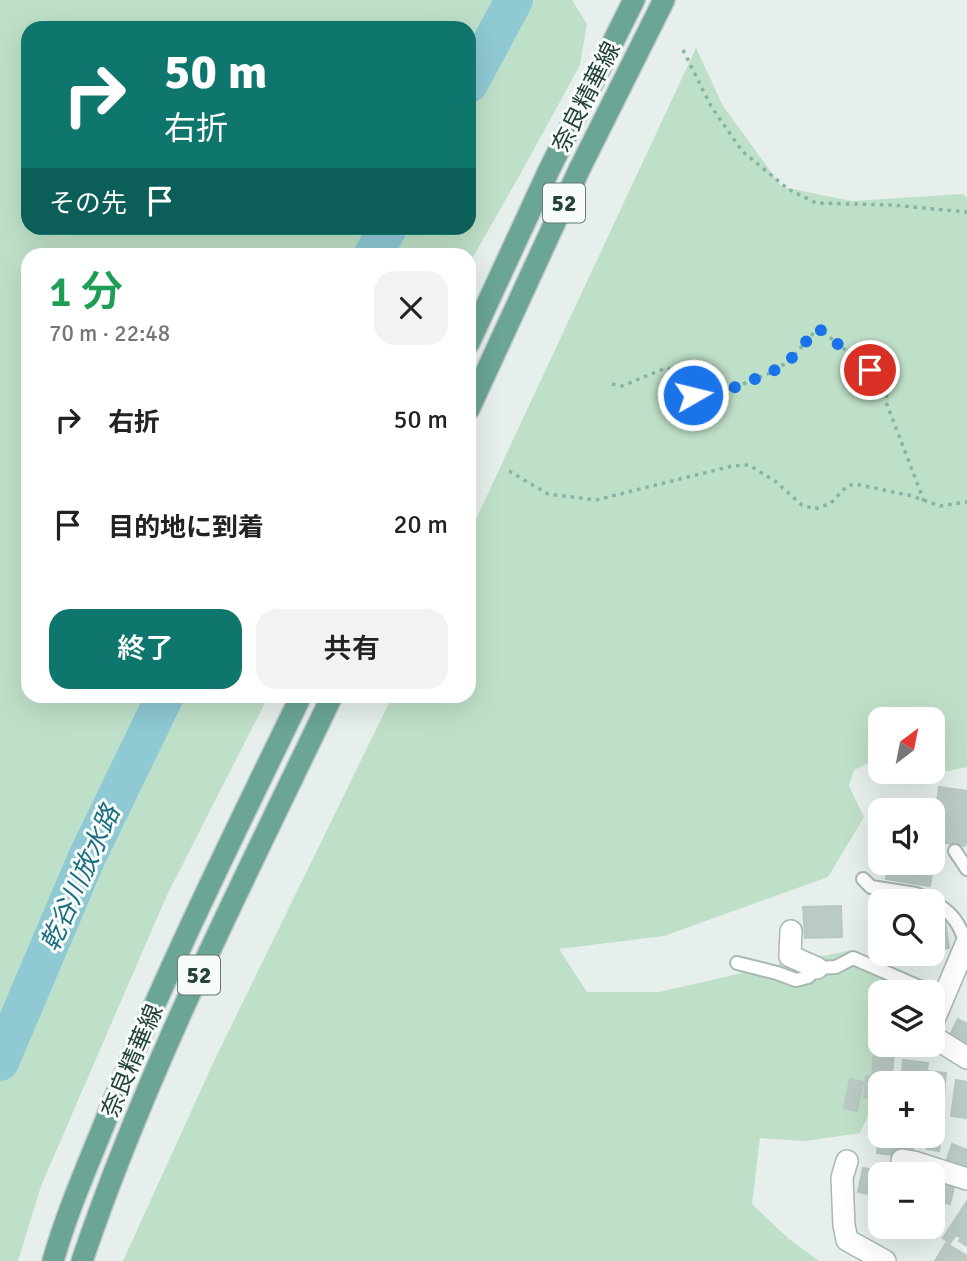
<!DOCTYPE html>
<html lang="ja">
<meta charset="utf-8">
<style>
:root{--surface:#fff;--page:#f2f2f2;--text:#222;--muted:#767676;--accent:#0f766e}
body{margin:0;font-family:Signika,"Noto Sans JP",sans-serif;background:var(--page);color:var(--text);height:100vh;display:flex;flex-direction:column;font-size:26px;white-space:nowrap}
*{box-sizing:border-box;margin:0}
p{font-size:23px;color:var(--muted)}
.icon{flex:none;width:38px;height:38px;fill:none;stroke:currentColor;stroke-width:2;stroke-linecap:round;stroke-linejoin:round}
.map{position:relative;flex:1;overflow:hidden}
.side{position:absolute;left:21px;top:248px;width:455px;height:455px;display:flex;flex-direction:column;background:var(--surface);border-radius:21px;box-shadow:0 7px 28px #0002}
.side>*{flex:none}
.hud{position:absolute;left:21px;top:21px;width:455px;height:214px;border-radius:21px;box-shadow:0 7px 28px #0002;background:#0f766e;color:#fff;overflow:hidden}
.needle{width:46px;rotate:32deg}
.controls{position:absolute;left:868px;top:707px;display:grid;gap:14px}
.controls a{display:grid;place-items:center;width:77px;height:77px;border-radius:14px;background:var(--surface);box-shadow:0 7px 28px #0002;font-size:35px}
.pin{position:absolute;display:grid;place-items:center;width:60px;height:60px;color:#fff;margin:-30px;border:4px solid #fff;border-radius:50%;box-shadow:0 2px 7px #0007}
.me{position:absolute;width:77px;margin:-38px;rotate:82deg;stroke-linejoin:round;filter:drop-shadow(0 0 5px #0008)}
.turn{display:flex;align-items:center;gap:24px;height:147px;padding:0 28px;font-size:32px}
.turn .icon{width:91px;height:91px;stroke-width:2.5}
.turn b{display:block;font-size:49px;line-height:60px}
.then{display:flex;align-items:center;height:66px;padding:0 28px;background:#0003;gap:14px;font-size:26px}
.round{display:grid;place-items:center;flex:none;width:74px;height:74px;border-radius:21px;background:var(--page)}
.summary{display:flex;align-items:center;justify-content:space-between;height:119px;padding:0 28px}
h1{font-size:42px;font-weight:600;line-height:52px;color:#1e9e55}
.cta{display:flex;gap:14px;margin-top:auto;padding:14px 28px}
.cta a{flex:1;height:80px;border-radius:21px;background:var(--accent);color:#fff;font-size:28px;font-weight:600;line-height:80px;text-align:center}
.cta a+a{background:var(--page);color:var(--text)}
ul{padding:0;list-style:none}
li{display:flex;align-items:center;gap:21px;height:105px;padding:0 28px}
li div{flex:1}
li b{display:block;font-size:26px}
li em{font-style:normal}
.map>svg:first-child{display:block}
.green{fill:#bfe0c8;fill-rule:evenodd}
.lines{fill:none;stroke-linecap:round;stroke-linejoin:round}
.river{stroke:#8ec9d4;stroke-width:38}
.building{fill:#bbcac4;stroke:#b8c9c2;stroke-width:2}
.service-casing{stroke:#a8b8b2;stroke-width:16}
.minor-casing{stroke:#a8b8b2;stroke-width:24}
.primary-casing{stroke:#c2cac8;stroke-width:24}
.path{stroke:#86b3a5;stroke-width:3.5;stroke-dasharray:3.5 5;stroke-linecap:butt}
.service{stroke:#fff;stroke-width:12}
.minor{stroke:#fff;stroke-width:21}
.primary{stroke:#6aa596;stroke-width:21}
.route{stroke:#1a73e8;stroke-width:12;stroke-dasharray:0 21.6}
.labels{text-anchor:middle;stroke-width:6;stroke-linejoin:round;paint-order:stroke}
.shield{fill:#f7fbf9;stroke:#637a73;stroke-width:2}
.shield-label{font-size:23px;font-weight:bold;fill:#24423a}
.street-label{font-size:24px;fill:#24423a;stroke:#f7fbf9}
.water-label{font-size:26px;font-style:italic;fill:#1c6f80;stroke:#f7fbf9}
</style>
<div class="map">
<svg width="967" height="1261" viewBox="0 0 967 1261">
<rect width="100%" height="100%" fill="#e6efeb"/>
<!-- green -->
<path class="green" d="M0 0H572L587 24 580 65 527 162 469 264V256H28V696L268 697 167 895 41 1186 18 1261H0ZM28 28H469V228H28Z
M696 48 723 106 782 187 852 201 962 194 967 197V767L939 773 916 772H933V719H880V763H868L854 770 849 786 864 817 828 877 664 936 559 949 587 992H659L786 963 853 950 892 979 895 992H880V1045H895L883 1083H880V1090L860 1133 806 1141 760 1138 752 1204 789 1239 819 1261H123L215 1059 392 697 469 696V534Z"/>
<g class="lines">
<!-- river -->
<path class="river" d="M469 84 514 0
M372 256 388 228
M0 1062 87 857 165 696"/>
</g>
<!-- building -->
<path class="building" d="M939 787 967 791V839L965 846 944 843V837L933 835Z
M933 842 937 843 930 886 886 879 889 863H933Z
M841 906 842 937 805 938 803 907Z
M945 921 949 948 933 950V923Z
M958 1019 967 1024V1046L949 1037Z
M882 1045H895L891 1083H880V1100L864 1098 866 1076H872L874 1052 881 1053Z
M903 1060 928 1063 927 1071 946 1073 943 1111 933 1110V1083H901Z
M850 1079 863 1082 857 1111 844 1108Z
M956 1080 967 1082V1118L951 1116Z
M933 1122 943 1124 939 1151 927 1149 930 1136H933Z
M879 1133H880V1136L914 1137 912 1157 877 1153Z
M952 1144 967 1150V1170L946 1162Z
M863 1168 894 1174H880V1196L858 1192Z
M933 1181 954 1187 950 1204 942 1202 939 1215 933 1214Z
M967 1201V1246L959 1241 961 1238 956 1235 950 1243 943 1238Z
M946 1243 967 1256V1261H935Z"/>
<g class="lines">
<defs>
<path id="service" d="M955 851 967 869
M863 879 871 887 916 894 931 901
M933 902C952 912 959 923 966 943
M737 963 777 973 796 980 808 977 817 968 836 967 853 958 931 992"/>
<path id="minor" d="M791 931 790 956 817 968
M933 1022 967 942
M933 1034 935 1038 967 1058
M902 1160 914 1162 967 1179
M847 1161 842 1178 844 1225 847 1240 885 1261"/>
<path id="primary" d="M469 343 549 170 634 0
M469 409 580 168 664 0
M53 1261C68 1208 91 1158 111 1107 168 967 235 832 301 696
M82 1261C148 1066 243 882 332 696"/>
</defs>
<!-- service casing -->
<use href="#service" class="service-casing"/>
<!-- minor casing -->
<use href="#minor" class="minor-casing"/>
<!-- primary casing -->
<use href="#primary" class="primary-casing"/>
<!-- path -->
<path class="path" d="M683 50 711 106 742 151 788 189 816 203 891 205 967 212
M612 384 622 386 666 368 674 371 678 389 693 395 718 394 770 373 789 361 818 328 888 384 886 402 924 501
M509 471 548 494 596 500 732 466 749 465 775 481 802 505 815 509 831 503 847 486 855 484 912 496 940 506 967 502"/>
<!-- service -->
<use href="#service" class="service"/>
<!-- minor -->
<use href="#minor" class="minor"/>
<!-- primary -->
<use href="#primary" class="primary"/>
</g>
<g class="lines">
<!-- route -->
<path class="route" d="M693 395 718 394 770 373 789 361 818 328 870 370"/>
</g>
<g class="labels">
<!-- shield labels -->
<g class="shield">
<rect x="543" y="183.5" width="42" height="39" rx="5"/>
<rect x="178" y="955.5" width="42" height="39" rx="5"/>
</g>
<g class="shield-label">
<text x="564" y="211">52</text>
<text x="199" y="983">52</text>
</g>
<!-- street labels -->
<g class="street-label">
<text transform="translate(586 97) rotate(-63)" y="8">奈良精華線</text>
<text transform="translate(132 1061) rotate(-67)" y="8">奈良精華線</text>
</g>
<!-- water labels -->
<g class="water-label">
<text transform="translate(80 878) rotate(-66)" y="9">乾谷川放水路</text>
</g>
</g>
</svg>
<div class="controls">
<a><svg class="needle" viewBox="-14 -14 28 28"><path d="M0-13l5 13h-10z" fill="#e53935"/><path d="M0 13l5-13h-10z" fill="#767676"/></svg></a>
<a><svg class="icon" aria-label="sound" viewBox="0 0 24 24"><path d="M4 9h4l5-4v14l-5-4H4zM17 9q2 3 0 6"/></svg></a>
<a><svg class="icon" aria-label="search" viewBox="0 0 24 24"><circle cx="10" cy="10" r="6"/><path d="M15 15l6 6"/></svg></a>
<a><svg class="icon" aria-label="layers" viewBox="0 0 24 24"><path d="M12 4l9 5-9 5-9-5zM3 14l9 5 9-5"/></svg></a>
<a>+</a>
<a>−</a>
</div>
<div class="pin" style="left:870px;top:370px;background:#d93025"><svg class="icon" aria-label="arrive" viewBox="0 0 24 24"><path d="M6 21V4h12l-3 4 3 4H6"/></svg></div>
<svg class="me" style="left:693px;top:395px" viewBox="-20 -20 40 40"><circle r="17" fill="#1a73e8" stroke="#fff" stroke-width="3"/><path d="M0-11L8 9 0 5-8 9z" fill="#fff"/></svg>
<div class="hud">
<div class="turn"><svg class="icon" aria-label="right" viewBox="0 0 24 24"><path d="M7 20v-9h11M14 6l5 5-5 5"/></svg><div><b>50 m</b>右折</div></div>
<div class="then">その先<svg class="icon" aria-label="arrive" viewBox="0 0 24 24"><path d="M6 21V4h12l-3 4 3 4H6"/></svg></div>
</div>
<section class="side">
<div class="summary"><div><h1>1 分</h1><p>70 m · 22:48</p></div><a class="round"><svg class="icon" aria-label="close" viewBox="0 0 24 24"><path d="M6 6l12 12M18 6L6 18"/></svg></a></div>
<ul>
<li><svg class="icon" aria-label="right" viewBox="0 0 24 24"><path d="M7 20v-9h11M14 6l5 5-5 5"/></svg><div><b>右折</b></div><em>50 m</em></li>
<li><svg class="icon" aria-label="arrive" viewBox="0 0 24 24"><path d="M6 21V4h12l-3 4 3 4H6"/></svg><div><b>目的地に到着</b></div><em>20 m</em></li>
</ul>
<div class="cta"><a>終了</a><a>共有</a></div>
</section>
</div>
